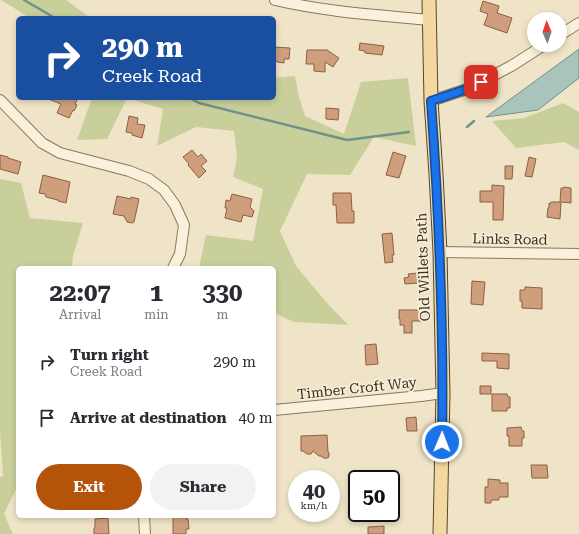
<!DOCTYPE html>
<style>
:root{--surface:#fff;--page:#f2f2f3;--text:#2b2b33;--muted:#7c7c81;--accent:#b45309}
body{margin:0;font-family:"Roboto Serif",serif;background:var(--page);color:var(--text);height:100vh;display:flex;flex-direction:column;font-size:15px;white-space:nowrap}
*{box-sizing:border-box;margin:0}
p{font-size:13px;color:var(--muted)}
.icon{flex:none;width:22px;height:22px;fill:none;stroke:currentColor;stroke-width:2;stroke-linecap:round;stroke-linejoin:round}
.map{position:relative;flex:1;overflow:hidden}
.drawer{position:absolute;left:16px;top:266px;width:260px;height:252px;display:flex;flex-direction:column;background:var(--surface);border-radius:6px;box-shadow:0 2px 6px #0003}
.drawer>*{flex:none}
.banner{position:absolute;left:16px;top:16px;width:260px;height:84px;border-radius:6px;box-shadow:0 2px 6px #0003;background:#1a4fa0;color:#fff;overflow:hidden}
.needle{width:26px;rotate:358deg}
.buttons{position:absolute;left:527px;top:12px;display:grid;gap:8px}
.buttons a{display:grid;place-items:center;width:40px;height:40px;border-radius:50%;background:var(--surface);box-shadow:0 2px 6px #0003;font-size:20px}
.speed{position:absolute;left:288px;top:470px;display:flex;gap:8px;font-size:20px;font-weight:700;text-align:center}
.speed>*{display:grid;place-content:center;width:52px;height:52px;border-radius:50%;background:var(--surface);box-shadow:0 2px 6px #0003;line-height:1}
.speed small{font-size:10px;font-weight:400}
.speed .limit{border:2px solid #111;border-radius:6px;background:#fff;color:#111}
.pin{position:absolute;display:grid;place-items:center;width:34px;height:34px;color:#fff;margin:-17px;border-radius:8px;box-shadow:0 2px 6px #0006}
.me{position:absolute;width:44px;margin:-22px;rotate:1deg;stroke-linejoin:round;filter:drop-shadow(0 0 3px #0008)}
.turn{display:flex;align-items:center;gap:14px;height:84px;padding:0 20px;font-size:18px}
.turn .icon{width:52px;height:52px;stroke-width:2.5}
.turn b{display:block;font-size:28px;line-height:34px}
.eta{display:flex;justify-content:space-evenly;align-items:center;height:68px;text-align:center}
.eta b{font-size:24px;font-weight:700;line-height:28px}
.button{display:flex;gap:8px;margin-top:auto;padding:8px 20px}
.button a{flex:1;height:46px;border-radius:24px;background:var(--accent);color:#fff;font-size:16px;font-weight:700;line-height:46px;text-align:center}
.button a+a{background:var(--page);color:var(--text)}
ul{padding:0;list-style:none}
li{display:flex;align-items:center;gap:12px;height:56px;padding:0 20px}
li div{flex:1}
li b{display:block;font-size:15px}
li em{font-style:normal}
.map>svg:first-child{display:block}
.green{fill:#c9cf9b}
.water{fill:#a9c4bc;stroke:#6f938a}
.lines{fill:none;stroke-linecap:round;stroke-linejoin:round}
.stream{stroke:#6f938a;stroke-width:2.5}
.building{fill:#cf9f7d;stroke:#8d5f41}
.minor-casing{stroke:#8d765c;stroke-width:12}
.major-casing{stroke:#5b4430;stroke-width:15}
.minor{stroke:#faf1dc;stroke-width:10}
.major{stroke:#f3d9a0;stroke-width:13}
.route-casing{stroke:#114b97;stroke-width:10}
.route{stroke:#1a73e8;stroke-width:7}
.labels{text-anchor:middle;stroke-width:3.5;stroke-linejoin:round;paint-order:stroke}
.street-label{font-size:14px;fill:#3d2e20;stroke:#f7eed8}
</style>
<div class="map">
<svg width="579" height="534" viewBox="0 0 579 534">
<rect width="100%" height="100%" fill="#f0e4c8"/>
<!-- green -->
<path class="green" d="M1 0H66L88 16 104 18H30Z
M295 76 299 97 305 116 344 134 361 82 408 78 416 146 374 137 350 175 307 174 280 231 296 266 327 303 348 325 294 322 274 313V268H199L206 235 253 241 263 189 233 177 237 158 234 131 196 127 157 146 163 109 127 98 107 139 77 140 92 98H274V78Z
M563 103 579 112V150L564 142 516 148 492 121 524 118Z
M0 179 21 183 30 218 83 223 73 256 72 268H18V326H16L18 355V485L4 514 13 534H0V477L3 476 0 431Z"/>
<!-- water -->
<path class="water" d="M579 49V78L538 110 486 117Z"/>
<g class="lines">
<!-- stream -->
<path class="stream" d="M24 0 55 18
M190 98 199 103 347 140 409 132
M467 127 474 121"/>
</g>
<!-- building -->
<path class="building" d="M483 1 499 6 497 13 512 18 507 33 484 25 488 14 480 11Z
M360 43 384 46 382 55 365 53V51L359 50Z
M274 47 290 48 289 59H284V63L277 62V61H274Z
M307 50H327L339 58 333 67 325 62V72L314 71V64H306Z
M46 98H78L75 104 77 105 74 111 73 110 69 118 57 113 61 104Z
M326 108 339 109 338 120 326 119Z
M129 116 138 118 137 124 145 125 142 138 132 135V133L126 132Z
M192 150 198 157 201 154 207 161 201 166 206 171 199 178 188 165 189 164 183 157Z
M393 152 406 156 399 178 386 175Z
M0 155 8 157V158L21 162 18 174 0 169Z
M529 157 536 159 532 177 525 176Z
M505 166H513L512 179H505Z
M43 175 70 182 66 203 58 201V200L46 197 45 194 39 193Z
M492 185 504 186 503 220H493V202H480V191H492Z
M564 187 571 188V203L561 202 560 219 547 217 548 208H549V203L550 204 551 202H560L561 188H564Z
M333 193H351L352 211H354V223H337L336 205H333Z
M232 194 252 199 250 207 254 211 252 217 243 215 241 222 225 218 227 208H225L226 200 230 201Z
M117 196 131 199V197L139 199 134 222 132 223 127 222 124 216 113 214Z
M392 233 394 255H392L393 262 385 263 382 234Z
M418 273 419 283 405 284 404 278 409 277 408 274Z
M472 281 485 282 483 305 471 304Z
M525 287 542 288V309L522 308V301H520V290H525Z
M399 310H422V321H412V333H404V325H400V319H399Z
M376 344 378 364 366 365 365 345Z
M482 353 509 354V369L497 368V361H482Z
M480 386H491V394H480Z
M492 394H507L508 397H510V408H507V411H492Z
M416 417 417 431H407L406 418Z
M521 427 522 431H524V438H522V446H509V436H507V428Z
M327 435 328 452 329 453V456L328 458H324L321 456H319L313 451 311 454H307L303 451H301V436Z
M531 465H547L548 478H532Z
M488 479 500 480V483H508V497H499V500H491V503H485V487H488Z
M173 516H186V519H188L189 529H186V534H173Z
M108 518 109 534H94V528L95 527V519Z
M384 526V534H368V527Z"/>
<g class="lines">
<defs>
<path id="minor" d="M275 0C326 12 378 15 430 20
M560 35 579 23
M0 100 42 143 60 153 129 171 149 179 164 190 175 205 184 225 180 254 173 268
M431 101 470 88 513 65 544 45
M440 252 579 254
M274 410 421 396 443 393
M144 516 145 534"/>
<path id="major" d="M429 0 431 101 436 174 440 252 443 393 440 534"/>
</defs>
<!-- minor casing -->
<use href="#minor" class="minor-casing"/>
<!-- major casing -->
<use href="#major" class="major-casing"/>
<!-- minor -->
<use href="#minor" class="minor"/>
<!-- major -->
<use href="#major" class="major"/>
</g>
<g class="lines">
<defs>
<path id="route" d="M442 442C444 328 439 214 431 101L470 88 481 82"/>
</defs>
<!-- route casing -->
<use href="#route" class="route-casing"/>
<!-- route -->
<use href="#route" class="route"/>
</g>
<g class="labels">
<!-- street labels -->
<g class="street-label">
<text transform="translate(510 239) rotate(1)" y="5">Links Road</text>
<text transform="translate(423 267) rotate(-92)" y="5">Old Willets Path</text>
<text transform="translate(357 388) rotate(-6)" y="5">Timber Croft Way</text>
</g>
</g>
</svg>
<div class="buttons">
<a><svg class="needle" viewBox="-14 -14 28 28"><path d="M0-13l5 13h-10z" fill="#e53935"/><path d="M0 13l5-13h-10z" fill="#7c7c81"/></svg></a>
</div>
<div class="speed"><div>40<small>km/h</small></div><div class="limit">50</div></div>
<div class="pin" style="left:481px;top:82px;background:#d93025"><svg class="icon" aria-label="arrive" viewBox="0 0 24 24"><path d="M6 21V4h12l-3 4 3 4H6"/></svg></div>
<svg class="me" style="left:442px;top:442px" viewBox="-20 -20 40 40"><circle r="17" fill="#1a73e8" stroke="#fff" stroke-width="3"/><path d="M0-11L8 9 0 5-8 9z" fill="#fff"/></svg>
<div class="banner">
<div class="turn"><svg class="icon" aria-label="right" viewBox="0 0 24 24"><path d="M7 20v-9h11M14 6l5 5-5 5"/></svg><div><b>290 m</b>Creek Road</div></div>
</div>
<section class="drawer">
<div class="eta">
<div><b>22:07</b><p>Arrival</p></div>
<div><b>1</b><p>min</p></div>
<div><b>330</b><p>m</p></div>
</div>
<ul>
<li><svg class="icon" aria-label="right" viewBox="0 0 24 24"><path d="M7 20v-9h11M14 6l5 5-5 5"/></svg><div><b>Turn right</b><p>Creek Road</p></div><em>290 m</em></li>
<li><svg class="icon" aria-label="arrive" viewBox="0 0 24 24"><path d="M6 21V4h12l-3 4 3 4H6"/></svg><div><b>Arrive at destination</b></div><em>40 m</em></li>
</ul>
<div class="button"><a>Exit</a><a>Share</a></div>
</section>
</div>
